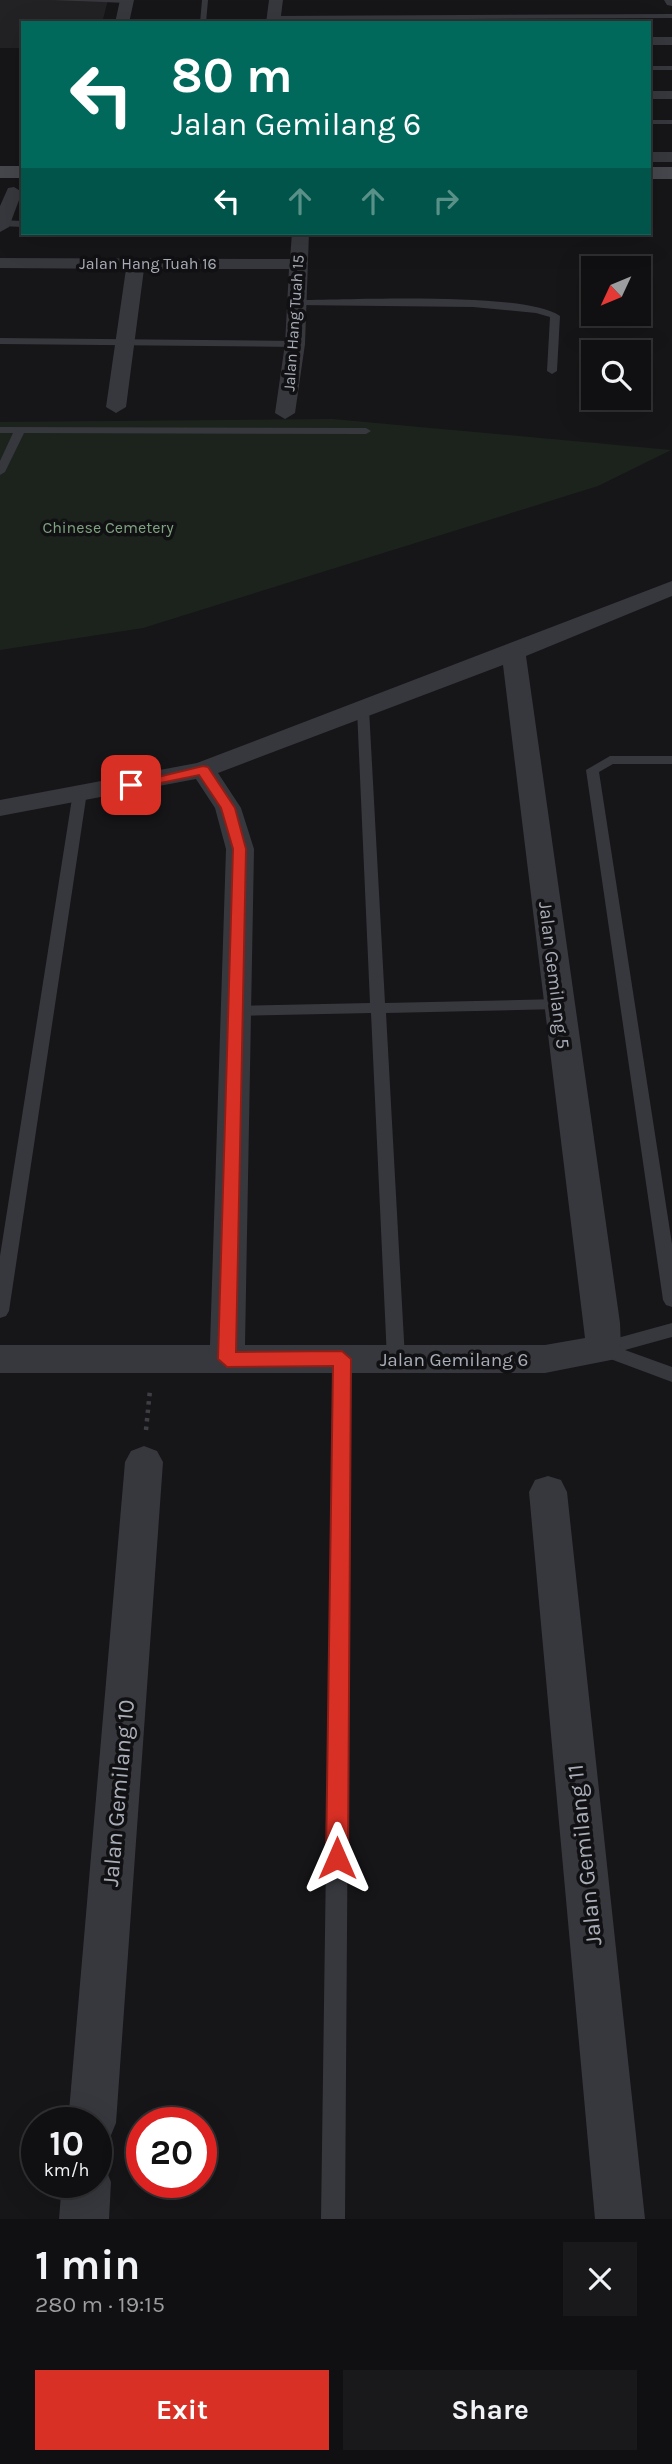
<!DOCTYPE html>
<meta charset="utf-8">
<style>
:root{--surface:#101012;--page:#19191b;--text:#f1f3f6;--muted:#9c9d9f;--line:#303032;--accent:#d93025}
body{margin:0;font-family:Karla,sans-serif;background:var(--page);color:var(--text);height:100vh;display:flex;flex-direction:column;font-size:26px;white-space:nowrap}
*{box-sizing:border-box;margin:0}
p{font-size:23px;color:var(--muted)}
.icon{flex:none;width:38px;height:38px;fill:none;stroke:currentColor;stroke-width:2;stroke-linecap:round;stroke-linejoin:round}
.map{position:relative;height:2219px;overflow:hidden}
.side{display:flex;flex-direction:column;background:var(--surface);flex:1}
.side>*{flex:none}
.hud{position:absolute;left:21px;top:21px;width:630px;height:214px;border-radius:0px;box-shadow:0 7px 28px #0002,0 0 0 2px var(--line);background:#00695c;color:#fff;overflow:hidden}
.needle{width:46px;rotate:226deg}
.controls{position:absolute;left:581px;top:256px;display:grid;gap:14px}
.controls a{display:grid;place-items:center;width:70px;height:70px;border-radius:0px;background:var(--surface);box-shadow:0 7px 28px #0002,0 0 0 2px var(--line);font-size:35px}
.speed{position:absolute;left:21px;top:2107px;display:flex;gap:14px;font-size:35px;font-weight:700;text-align:center}
.speed>*{display:grid;place-content:center;width:91px;height:91px;border-radius:50%;background:var(--surface);box-shadow:0 7px 28px #0002,0 0 0 2px var(--line);line-height:1}
.speed small{font-size:18px;font-weight:400}
.speed .limit{border:10px solid #d22;background:#fff;color:#111}
.pin{position:absolute;display:grid;place-items:center;width:60px;height:60px;color:#fff;margin:-30px;border-radius:14px;box-shadow:0 4px 10px #0006}
.me{position:absolute;width:77px;margin:-38px;rotate:0deg;stroke-linejoin:round;filter:drop-shadow(0 0 5px #0008)}
.turn{display:flex;align-items:center;gap:24px;height:147px;padding:0 35px;font-size:32px}
.turn .icon{width:91px;height:91px;stroke-width:2.5}
.turn b{display:block;font-size:49px;line-height:60px}
.lanes{display:flex;align-items:center;height:66px;padding:0 35px;background:#0003;justify-content:center;gap:35px;direction:ltr}
.lanes .off{opacity:.35}
.round{display:grid;place-items:center;flex:none;width:74px;height:74px;border-radius:0px;background:var(--page)}
.summary{display:flex;align-items:center;justify-content:space-between;height:119px;padding:0 35px}
h1{font-size:42px;font-weight:700;line-height:52px}
.cta{display:flex;gap:14px;margin-top:auto;padding:14px 35px}
.cta a{flex:1;height:80px;border-radius:0px;background:var(--accent);color:#fff;font-size:28px;font-weight:700;line-height:80px;text-align:center}
.cta a+a{background:var(--page);color:var(--text)}
.map>svg:first-child{display:block}
.built{fill:#222225}
.green{fill:#1c231d}
.lines{fill:none;stroke-linecap:round;stroke-linejoin:round}
.path{stroke:#3d3f44;stroke-width:4.5;stroke-dasharray:3.5 5;stroke-linecap:butt}
.lane{fill:#37383d;fill-rule:evenodd}
.street{fill:#37383d;fill-rule:evenodd}
.secondary{fill:#45474d;fill-rule:evenodd}
.route{fill:#d93025;stroke:#8d1f18;stroke-width:2}
.labels{text-anchor:middle;stroke-width:7;stroke-linejoin:round;paint-order:stroke}
.far-street-label{font-size:16px;fill:#a8adb8;stroke:#111113}
.far-park-label{font-size:16px;fill:#7fa381;stroke:#111113}
.street-label{font-size:19px;fill:#a8adb8;stroke:#111113}
.near-street-label{font-size:23px;fill:#a8adb8;stroke:#111113}
</style>
<div class="map">
<svg width="672" height="2219" viewBox="0 0 672 2219">
<rect width="100%" height="100%" fill="#161618"/>
<!-- built -->
<path class="built" d="M0 0H108L102 23H23V48H0Z"/>
<!-- green -->
<path class="green" d="M332 419 671 450 598 486 143 628 0 650V422Z"/>
<g class="lines">
<!-- path -->
<path class="path" d="M146 1430 150 1390"/>
<!-- lane -->
<path class="lane" d="M52 0H130V1L127 3Z
M202 0H208L206 23H200Z
M672 14V18L273 20 270 18 273 16Z
M649 66H672V70H649Z
M649 120H672V124H649Z
M0 220 23 221V227L0 226Z
M297 300C348 300 524 291 560 316L557 371 552 374 547 371 550 317 536 313 473 307 294 305V301Z
M0 338 295 341 300 344 295 347 0 344Z
M0 427 366 428 371 431 366 434 24 433 5 472 0 475V461L13 433H0Z
M363 705 369 709 385 1003 559 999 566 1004 559 1009 386 1013 405 1359 402 1364 396 1366 390 1364 387 1359 371 1013 236 1016 229 1011 236 1006 370 1003 357 709Z
M610 756H672V764H613L599 772 672 1244V1307L666 1305 663 1300 586 770Z
M80 788 87 792 9 1311 6 1316 0 1318V1256L73 792Z
M672 1323V1337L625 1350 672 1367V1382L597 1354 594 1349 597 1344 603 1342Z
M342 1352 348 1354 351 1359 345 2219H321L333 1359 336 1354Z"/>
<!-- street -->
<path class="street" d="M120 0H134L129 23H115Z
M269 0H283L280 23H266Z
M664 0H672V6L667 5Z
M649 37H672V45H649Z
M649 91H672V99H649Z
M649 152H672V162H649Z
M14 187 22 192 9 227 0 232V206L8 188Z
M292 233H309L305 344 295 413 285 419 275 413 285 344 289 269H144L126 407 116 413 106 407 126 269 0 268V258L290 259Z
M672 581V596L526 656 620 1323 621 1349 616 1359 545 1373H0V1345H210L226 849 215 808 196 779 0 816V800L197 763ZM503 665 585 1338 545 1345H245L254 849 241 808 218 773Z
M144 1446 157 1451 163 1462 116 2123 109 2140 96 2145V2123H68L125 1462 131 1451Z
M548 1476 561 1480 567 1492 645 2219H595L529 1492 535 1480Z
M96 2161 104 2165 111 2182 109 2219H59L62 2182H96Z"/>
<!-- secondary -->
<path class="secondary" d="M0 166H23V178H0Z
M649 167H672V179H649Z"/>
</g>
<!-- route -->
<path class="route" d="M203 766 208 767 235 808 246 849 236 1352 342 1351 351 1359 348 1858 345 1866 337 1869 329 1866 326 1858 333 1366 227 1367 218 1359 233 849 221 808 199 775 131 789 125 785Z"/>
<g class="labels">
<!-- far-street labels -->
<g class="far-street-label">
<text x="148" y="269">Jalan Hang Tuah 16</text>
<text transform="translate(293 323) rotate(-86)" y="6">Jalan Hang Tuah 15</text>
</g>
<!-- far-park labels -->
<g class="far-park-label">
<text x="108" y="533">Chinese Cemetery</text>
</g>
<!-- street labels -->
<g class="street-label">
<text transform="translate(555 975) rotate(83)" y="7">Jalan Gemilang 5</text>
<text x="454" y="1366">Jalan Gemilang 6</text>
</g>
<!-- near-street labels -->
<g class="near-street-label">
<text transform="translate(118 1793) rotate(-85)" y="8">Jalan Gemilang 10</text>
<text transform="translate(584 1855) rotate(-96)" y="8">Jalan Gemilang 11</text>
</g>
</g>
</svg>
<div class="controls">
<a><svg class="needle" viewBox="-14 -14 28 28"><path d="M0-13l5 13h-10z" fill="#e53935"/><path d="M0 13l5-13h-10z" fill="#9c9d9f"/></svg></a>
<a><svg class="icon" aria-label="search" viewBox="0 0 24 24"><circle cx="10" cy="10" r="6"/><path d="M15 15l6 6"/></svg></a>
</div>
<div class="speed"><div>10<small>km/h</small></div><div class="limit">20</div></div>
<div class="pin" style="left:131px;top:785px;background:#d93025"><svg class="icon" aria-label="arrive" viewBox="0 0 24 24"><path d="M6 21V4h12l-3 4 3 4H6"/></svg></div>
<svg class="me" style="left:337px;top:1858px" viewBox="-20 -20 40 40"><path d="M0-17L14 15 0 8-14 15z" fill="#d93025" stroke="#fff" stroke-width="4"/></svg>
<div class="hud">
<div class="turn"><svg class="icon" aria-label="left" viewBox="0 0 24 24"><path d="M17 20v-9H6M10 6l-5 5 5 5"/></svg><div><b>80 m</b>Jalan Gemilang 6</div></div>
<div class="lanes"><svg class="icon" aria-label="left" viewBox="0 0 24 24"><path d="M17 20v-9H6M10 6l-5 5 5 5"/></svg><svg class="icon off" aria-label="ahead" viewBox="0 0 24 24"><path d="M12 20V5M6 11l6-6 6 6"/></svg><svg class="icon off" aria-label="ahead" viewBox="0 0 24 24"><path d="M12 20V5M6 11l6-6 6 6"/></svg><svg class="icon off" aria-label="right" viewBox="0 0 24 24"><path d="M7 20v-9h11M14 6l5 5-5 5"/></svg></div>
</div>
</div>
<section class="side">
<div class="summary"><div><h1>1 min</h1><p>280 m · 19:15</p></div><a class="round"><svg class="icon" aria-label="close" viewBox="0 0 24 24"><path d="M6 6l12 12M18 6L6 18"/></svg></a></div>
<div class="cta"><a>Exit</a><a>Share</a></div>
</section>
